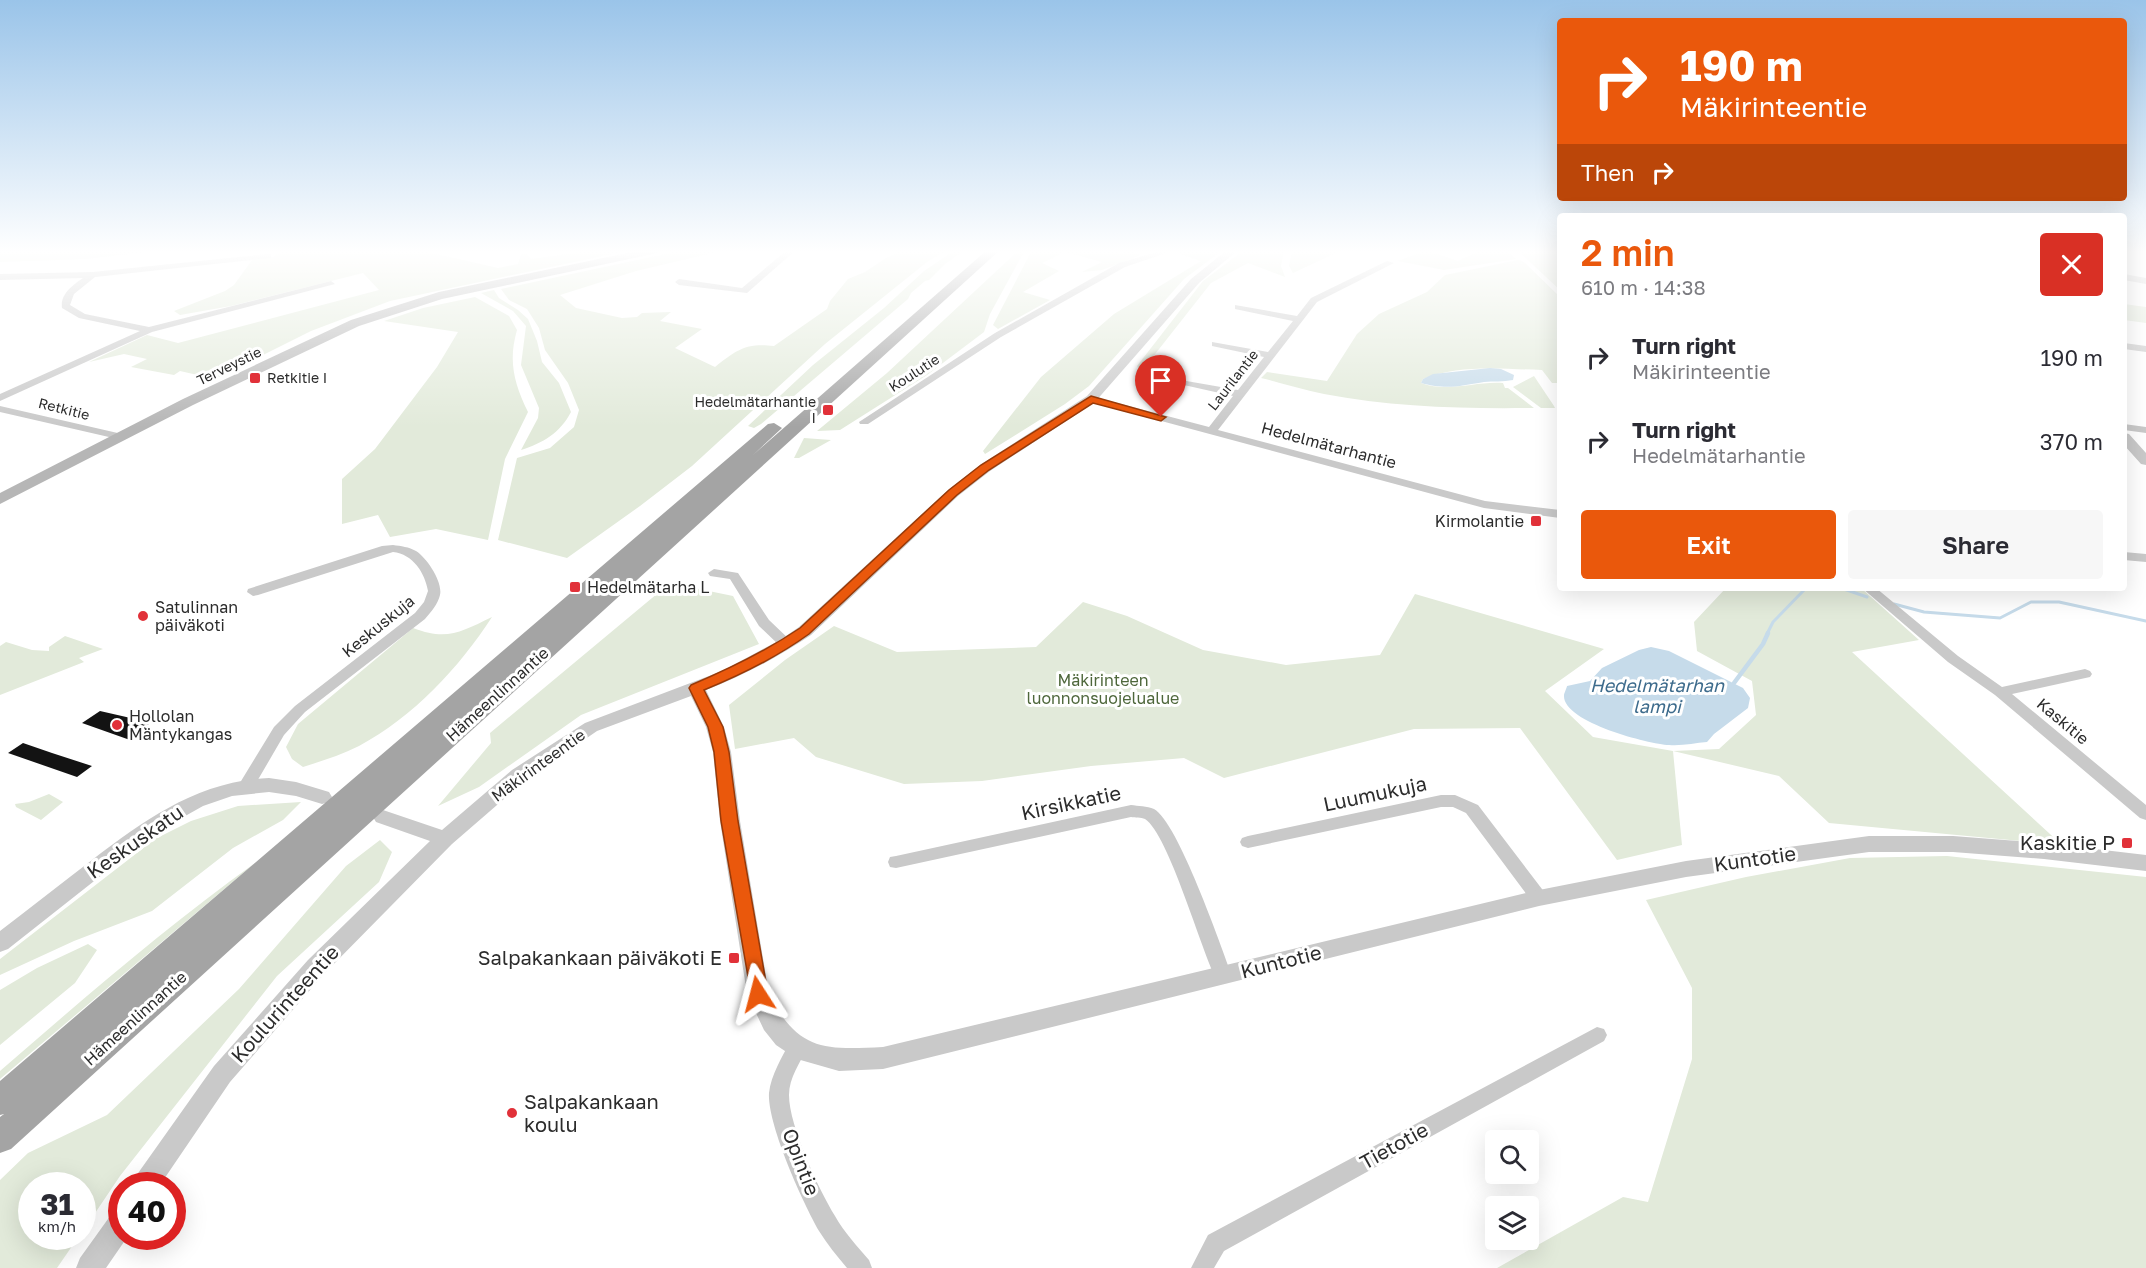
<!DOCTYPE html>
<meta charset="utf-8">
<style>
:root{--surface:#fff;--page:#f7f7f7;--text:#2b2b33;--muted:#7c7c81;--accent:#ea580c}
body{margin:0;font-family:"Golos Text",sans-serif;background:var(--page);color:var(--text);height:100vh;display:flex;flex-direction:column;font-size:22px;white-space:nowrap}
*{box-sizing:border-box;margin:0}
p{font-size:20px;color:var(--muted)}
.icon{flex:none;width:33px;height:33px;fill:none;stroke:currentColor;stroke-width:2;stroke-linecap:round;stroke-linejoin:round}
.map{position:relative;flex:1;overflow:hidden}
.side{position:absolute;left:1557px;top:213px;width:570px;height:378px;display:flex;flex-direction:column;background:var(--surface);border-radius:6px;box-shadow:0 6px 24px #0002}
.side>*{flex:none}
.banner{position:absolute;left:1557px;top:18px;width:570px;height:183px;border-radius:6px;box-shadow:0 6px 24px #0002;background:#ea580c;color:#fff;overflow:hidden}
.controls{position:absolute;left:1485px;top:1130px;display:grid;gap:12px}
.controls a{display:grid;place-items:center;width:54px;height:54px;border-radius:6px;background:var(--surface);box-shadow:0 6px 24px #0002;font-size:30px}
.speed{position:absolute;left:18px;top:1172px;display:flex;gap:12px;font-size:30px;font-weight:700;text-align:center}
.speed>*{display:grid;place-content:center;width:78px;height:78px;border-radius:50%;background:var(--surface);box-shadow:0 6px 24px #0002;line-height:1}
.speed small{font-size:15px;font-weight:400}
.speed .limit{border:9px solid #d22;background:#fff;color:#111}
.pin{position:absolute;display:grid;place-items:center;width:51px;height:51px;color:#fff;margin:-62px -26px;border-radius:50% 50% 50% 0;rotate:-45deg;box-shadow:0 0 6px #0007}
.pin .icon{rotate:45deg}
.me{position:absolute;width:66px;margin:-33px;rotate:351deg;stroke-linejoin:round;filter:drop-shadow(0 0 4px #0008)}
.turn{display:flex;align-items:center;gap:21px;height:126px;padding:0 24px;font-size:27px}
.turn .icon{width:78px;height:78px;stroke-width:2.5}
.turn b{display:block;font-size:42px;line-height:51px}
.then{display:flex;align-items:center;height:57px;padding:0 24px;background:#0003;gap:12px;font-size:22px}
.round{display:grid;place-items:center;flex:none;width:63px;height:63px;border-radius:6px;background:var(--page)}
.head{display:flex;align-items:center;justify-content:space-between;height:102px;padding:0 24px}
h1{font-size:36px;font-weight:600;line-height:45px;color:var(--accent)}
.button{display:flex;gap:12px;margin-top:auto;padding:12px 24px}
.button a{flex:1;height:69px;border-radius:6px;background:var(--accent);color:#fff;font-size:24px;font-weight:600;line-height:69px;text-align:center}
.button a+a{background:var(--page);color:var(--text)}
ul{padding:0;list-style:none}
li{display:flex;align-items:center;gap:18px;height:84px;padding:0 24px}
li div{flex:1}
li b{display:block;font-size:22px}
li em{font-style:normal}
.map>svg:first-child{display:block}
.green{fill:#e2eada}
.water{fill:#c6dbea}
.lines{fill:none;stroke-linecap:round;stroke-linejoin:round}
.stream-far1{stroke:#c6dbea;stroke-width:3}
.stream{stroke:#c6dbea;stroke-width:4.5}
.building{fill:#131313}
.minor{fill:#c9c9c9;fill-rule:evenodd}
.tertiary{fill:#c9c9c9;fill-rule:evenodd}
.secondary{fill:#b6b6b6;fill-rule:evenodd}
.primary{fill:#a4a4a4;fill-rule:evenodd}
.route{fill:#ea580c;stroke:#983908;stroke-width:1.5}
.poi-dot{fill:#e13139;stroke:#fff;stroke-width:2}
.labels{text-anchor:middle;stroke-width:6;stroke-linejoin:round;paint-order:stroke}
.far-street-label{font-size:14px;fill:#2c2c2c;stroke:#fff}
.far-poi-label{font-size:14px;fill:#2c2c2c;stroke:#fff;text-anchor:start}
.street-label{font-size:16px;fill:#2c2c2c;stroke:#fff}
.poi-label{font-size:16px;fill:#2c2c2c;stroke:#fff;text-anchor:start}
.park-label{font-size:16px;fill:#4e673b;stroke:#fff}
.water-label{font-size:18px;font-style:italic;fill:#3d6b8c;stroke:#fff}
.near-street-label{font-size:20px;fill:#2c2c2c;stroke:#fff}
.near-poi-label{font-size:20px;fill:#2c2c2c;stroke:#fff;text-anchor:end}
</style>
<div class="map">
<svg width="2146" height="1268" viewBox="0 0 2146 1268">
<rect width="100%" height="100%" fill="#fff"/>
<!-- green -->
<path class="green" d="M9 250H164L86 259 0 262V251Z
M284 250H419L498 268 518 264 521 254H527L531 259 596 250H631L390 301 311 331 215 379 180 371 174 375 131 367 147 359 124 354 89 362 147 335 178 343 379 290 363 273 231 306 180 315 174 311 225 291 234 285 252 260 273 257Z
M684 250H725L636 271 560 295 576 308 622 318 637 317 642 313 671 312 660 321 702 329 675 348 715 367C737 350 745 343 774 346L827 309 830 301 848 279 865 272 886 258 904 250H947L927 262 825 344 692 466 640 506 567 558 498 540 517 458 550 448 574 427 579 410 568 383 545 350 539 328 527 309 509 300 501 289Z
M955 250H965L945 264 929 280 925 281 911 293 908 299 761 424 754 428 748 426 813 365 884 308 924 271Z
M1019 250H1025L990 314 984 332 927 375 840 430 817 431 887 373Z
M1032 250H1108L1120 253 1130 250 1141 255 1102 270 1082 272 1102 262 1065 252 1042 263 1059 271 1023 292 1050 300 998 329 993 325Z
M1187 250H1223L1184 279 1089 386 1065 404 985 454 983 451 1041 377 1114 314 1201 261 1177 253Z
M1244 250H1284L1281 266 1285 277 1248 263 1211 283 1141 372 1137 366 1203 281Z
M1292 250H1342L1293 273 1289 266Z
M1426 250 1458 261 1481 250H1507L1516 259 1444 270 1398 261Z
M1517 250H1560V290Z
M1518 260 1524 262 1560 297V383H1552L1542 370C1504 369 1459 364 1423 379L1421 383C1449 393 1475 381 1503 383L1505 388H1508L1534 408C1464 409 1392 407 1324 394 1303 390 1282 383 1261 378L1267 372 1327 381 1357 334 1379 314 1427 292 1445 275Z
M494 290 499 298 518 310 528 319 537 341 542 362 559 383 571 412C560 433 543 443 521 450L538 418 539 408 521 365 526 326 513 311 481 293Z
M475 297 509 316 517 330C508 361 514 383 528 412L505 459 488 540 436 529 390 537 378 515 342 524V479L375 449 437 367 458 332 384 321 423 308Z
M2124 304 2146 307V323L2124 320Z
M1534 376 1554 406 1555 408H1541L1513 387Z
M804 438 831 440 799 458H794Z
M670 583 733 596 759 644 581 715 479 787 438 806 491 743 490 733Z
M1726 588H1861L1919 640 1852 652 2062 845 1829 823 1779 776 1673 751 1682 845 1617 860 1520 728 1414 729 1224 778 1184 758 1091 766 982 781 904 784 816 757 794 738 735 749 729 705 785 660 834 626 897 652 1036 647 1083 602 1127 616 1203 650 1286 665 1380 655 1415 594 1604 649 1545 691 1593 737 1673 751 1719 749 1756 715 1752 681 1697 651 1694 622Z
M492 617C459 668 413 717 359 746 341 755 322 761 303 767L292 759 286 747 298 724 413 628C447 641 461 632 492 617Z
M65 636 103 649 79 658 84 662 0 695V646L6 642 32 650 49 651V647Z
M49 794 63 802 41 820 16 807 15 804 29 802Z
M301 802 283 820 233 848 152 911 74 941 0 975V959L155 839 191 821 238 806Z
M380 840 392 852 379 882 277 976 120 1176 83 1231 82 1185H32V1236H79L57 1268H0V1180L28 1153 107 1115 239 989 346 866Z
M1947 856 2146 877V1268H1497L1623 1197 1648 1202 1692 1059V988L1646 900 1746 877 1850 858Z
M255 863 0 1079V1071C83 999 166 927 255 863Z
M88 944 97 950 75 983 0 1045V990L37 968Z"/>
<!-- water -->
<path class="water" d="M1490 368 1501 369 1514 375 1513 380C1503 382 1493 381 1484 382 1459 386 1447 390 1421 383L1423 379 1433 374Z
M1651 647 1669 651 1743 688 1750 698 1748 708 1714 734 1707 742C1695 743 1682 746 1669 745 1649 744 1562 722 1564 695 1564 694 1567 687 1567 686L1590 681 1602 668 1639 650Z"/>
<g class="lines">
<!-- stream-far1 -->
<path class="stream-far1" d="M1841 588 1867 597
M1894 604 1924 612 2000 618 2031 602H2059L2146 621
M1767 634 1773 622 1806 588"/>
<!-- stream -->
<path class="stream" d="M1734 683 1763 644 1768 633"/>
</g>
<!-- building -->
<path class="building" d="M100 711 135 719 149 724 145 726 148 727 130 740 82 723Z
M23 743 52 753 92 766 77 777 8 753Z"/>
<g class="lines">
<!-- minor -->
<path class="minor" d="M787 250H796L747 293 679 285 675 282 679 279 742 288Z
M1163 250H1175L1125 267 1001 337 868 424H860L859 422 995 333 1119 263Z
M268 254H271V258L95 277 74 294 70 305 85 314 149 327 331 281 335 284 152 332 0 401V394L140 331 79 318 62 308C60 294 73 285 83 278L0 280V274L93 272Z
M1387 261 1394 263 1317 302 1218 430 1485 501 1560 510V518L1484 508 1087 401 1086 399 1091 396 1209 427 1233 396 1175 383V379L1238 390 1264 357 1212 346V342L1268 352 1293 321 1235 309V305L1297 316 1311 298Z
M2124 274 2146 278V284L2124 280Z
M2124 343 2146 346V352L2124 349Z
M0 406 122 434 127 437 122 440 0 412Z
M2124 424 2146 427V433L2124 430Z
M393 545C401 546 409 547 416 551 427 558 443 582 440 595 438 604 431 612 425 619L305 712 284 735 252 790H240L238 786 274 727 295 706 415 613 424 602 428 591C425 573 413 554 393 552L258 595 253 596 247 592 248 589 382 546Z
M2124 552 2146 554V562L2124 560Z
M714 569 738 573 769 620 791 641 793 644 791 647H781L759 626 730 579 710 576 708 573Z
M1862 588H1876L1958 656 2002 687 2085 669 2090 671 2092 674 2090 677 2012 694 2146 805V820L2140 818 1995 695 1948 662Z
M1441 795H1455L1478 805 1545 893 1548 898 1545 903 1539 905 1533 903 1466 813 1453 807H1441L1248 848 1242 846 1240 842 1242 838 1248 836Z
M1131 805C1138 806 1147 806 1154 809 1178 822 1221 946 1232 976L1229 981 1223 984 1217 981C1201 950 1169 835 1145 819 1141 817 1135 818 1131 817L896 868 890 867 888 862 890 857 896 856Z
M1597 1027 1604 1029 1607 1035 1604 1041 1224 1251 1214 1268H1191L1208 1235Z
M797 1039 804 1042 807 1048C800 1063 789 1078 789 1095 789 1126 819 1190 835 1216 844 1232 857 1246 869 1260L872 1268H847C837 1256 827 1244 819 1231 803 1203 767 1124 769 1093 771 1075 782 1057 790 1042Z"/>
<!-- tertiary -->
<path class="tertiary" d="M1227 250H1238L1199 283 1095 402 990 471 958 496 811 635C778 657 743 676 706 690L724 727 731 752 740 821 769 994C798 1051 824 1050 883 1047L1539 890 1686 861 1869 836H1953L2044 843 2146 855V871L2044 859 1953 852H1869L1686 877 1539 906 883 1069 839 1071 797 1059 776 1045 764 1030 747 994 720 821 713 752 706 727 691 696 597 731 526 780 452 844 324 974 230 1082 160 1185H132L136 1176 214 1066 308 960 430 841 376 822 373 817 376 812 383 810 442 830 512 770 585 723 722 671 780 640 799 627 948 490 980 465 1087 396 1191 279Z
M2124 433 2129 434 2146 453V465L2141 464 2124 445Z
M269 778 296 782 329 792 332 797 329 802 322 804 296 796 269 792 232 796 203 806 155 833 8 949 0 952V931C31 907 61 884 92 860 146 819 198 781 269 778Z
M122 1208V1236H128L106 1268H76L80 1258 113 1212Z"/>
<!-- secondary -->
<path class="secondary" d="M642 250H662L657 253 442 299 359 326 193 405 0 504V493L183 399 351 320 439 292Z"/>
<!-- primary -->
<path class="primary" d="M987 250H1000L11 1149 0 1153V1117L4 1114 0 1115V1081L768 424 774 423 782 428 753 455Z"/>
</g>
<!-- sky -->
<linearGradient id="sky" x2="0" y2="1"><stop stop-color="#9ac4e9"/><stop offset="0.59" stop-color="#fff"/><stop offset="1" stop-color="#fff" stop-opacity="0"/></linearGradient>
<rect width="2146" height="427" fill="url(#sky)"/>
<!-- route -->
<path class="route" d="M1091 396 1166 417 1161 421 1093 403 989 470 957 495 809 634C777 657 741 675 704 690L723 727 729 752 738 821 768 994 765 1000 758 1002 752 1000 721 821 714 752 708 727 689 688 691 685C729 669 766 651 800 628L949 490 981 465Z"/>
<!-- markers -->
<g class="poi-dot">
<rect x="249" y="372" width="12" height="12" rx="3"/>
<rect x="822" y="404" width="12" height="12" rx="3"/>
<rect x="1530" y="515" width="12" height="12" rx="3"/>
<rect x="569" y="581" width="12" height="12" rx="3"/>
<circle cx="143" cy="616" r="6"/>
<circle cx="117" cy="725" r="6"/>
<rect x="2121" y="837" width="12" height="12" rx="3"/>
<rect x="728" y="952" width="12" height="12" rx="3"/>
<circle cx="512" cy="1113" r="6"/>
</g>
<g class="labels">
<!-- far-street labels -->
<g class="far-street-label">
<text transform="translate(229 366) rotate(-26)" y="5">Terveystie</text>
<text transform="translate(914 373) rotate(-33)" y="5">Koulutie</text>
<text transform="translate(1233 380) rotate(-52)" y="5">Laurilantie</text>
<text transform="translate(64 409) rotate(14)" y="5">Retkitie</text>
</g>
<!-- far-poi labels -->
<g class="far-poi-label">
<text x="267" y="383">Retkitie I</text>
<text x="816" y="407" text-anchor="end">Hedelmätarhantie<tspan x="816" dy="16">I</tspan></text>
</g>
<!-- street labels -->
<g class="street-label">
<text transform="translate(1329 445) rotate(15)" y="6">Hedelmätarhantie</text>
<text transform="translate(378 626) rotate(-39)" y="6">Keskuskuja</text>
<text transform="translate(497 694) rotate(-42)" y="6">Hämeenlinnantie</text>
<text transform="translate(2063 721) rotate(40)" y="6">Kaskitie</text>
<text transform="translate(538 765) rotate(-36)" y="6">Mäkirinteentie</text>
<text transform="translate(135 1018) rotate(-42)" y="6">Hämeenlinnantie</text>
</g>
<!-- poi labels -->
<g class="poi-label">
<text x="1524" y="527" text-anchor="end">Kirmolantie</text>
<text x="587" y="593">Hedelmätarha L</text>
<text x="155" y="613">Satulinnan<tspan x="155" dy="18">päiväkoti</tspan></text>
<text x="129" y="722">Hollolan<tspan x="129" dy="18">Mäntykangas</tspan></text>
</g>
<!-- park labels -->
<g class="park-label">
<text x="1103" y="686">Mäkirinteen<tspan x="1103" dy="18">luonnonsuojelualue</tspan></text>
</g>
<!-- water labels -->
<g class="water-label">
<text x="1657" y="692">Hedelmätarhan<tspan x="1657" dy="21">lampi</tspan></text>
</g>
<!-- near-street labels -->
<g class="near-street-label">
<text transform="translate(1375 794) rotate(-12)" y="7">Luumukuja</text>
<text transform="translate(1071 803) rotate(-12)" y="7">Kirsikkatie</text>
<text transform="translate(135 842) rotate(-35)" y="7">Keskuskatu</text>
<text transform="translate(1755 859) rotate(-8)" y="7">Kuntotie</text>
<text transform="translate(1281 962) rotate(-14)" y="7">Kuntotie</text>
<text transform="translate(285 1004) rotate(-48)" y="7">Koulurinteentie</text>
<text transform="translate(1394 1146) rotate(-29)" y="7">Tietotie</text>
<text transform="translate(801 1162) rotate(69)" y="7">Opintie</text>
</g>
<!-- near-poi labels -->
<g class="near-poi-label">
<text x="2115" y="850">Kaskitie P</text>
<text x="722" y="965">Salpakankaan päiväkoti E</text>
<text x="524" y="1109" text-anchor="start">Salpakankaan<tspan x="524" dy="23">koulu</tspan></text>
</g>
</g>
</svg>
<div class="controls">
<a><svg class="icon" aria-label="search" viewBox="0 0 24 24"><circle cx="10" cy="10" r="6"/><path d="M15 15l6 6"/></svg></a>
<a><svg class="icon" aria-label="layers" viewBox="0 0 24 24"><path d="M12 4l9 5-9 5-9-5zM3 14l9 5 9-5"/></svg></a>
</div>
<div class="speed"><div>31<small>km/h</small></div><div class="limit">40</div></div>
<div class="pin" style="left:1161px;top:417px;background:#d93025"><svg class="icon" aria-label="arrive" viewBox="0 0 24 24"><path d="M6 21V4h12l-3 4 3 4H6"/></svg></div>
<svg class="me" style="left:758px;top:994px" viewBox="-20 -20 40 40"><path d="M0-17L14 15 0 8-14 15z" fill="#ea580c" stroke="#fff" stroke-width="4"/></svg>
<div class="banner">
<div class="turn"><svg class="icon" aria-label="right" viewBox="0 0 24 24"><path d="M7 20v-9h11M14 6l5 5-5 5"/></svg><div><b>190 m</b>Mäkirinteentie</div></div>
<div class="then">Then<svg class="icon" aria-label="right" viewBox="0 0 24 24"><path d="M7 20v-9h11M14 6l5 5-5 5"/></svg></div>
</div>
<section class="side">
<div class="head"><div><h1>2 min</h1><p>610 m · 14:38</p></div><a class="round" style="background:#d93025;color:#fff"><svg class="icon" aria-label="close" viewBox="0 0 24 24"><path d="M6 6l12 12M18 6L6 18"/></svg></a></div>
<ul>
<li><svg class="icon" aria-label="right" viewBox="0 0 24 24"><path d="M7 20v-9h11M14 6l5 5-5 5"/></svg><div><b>Turn right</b><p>Mäkirinteentie</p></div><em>190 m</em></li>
<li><svg class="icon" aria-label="right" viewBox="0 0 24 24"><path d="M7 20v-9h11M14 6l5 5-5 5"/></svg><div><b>Turn right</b><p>Hedelmätarhantie</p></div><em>370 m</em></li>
</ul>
<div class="button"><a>Exit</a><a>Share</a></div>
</section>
</div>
